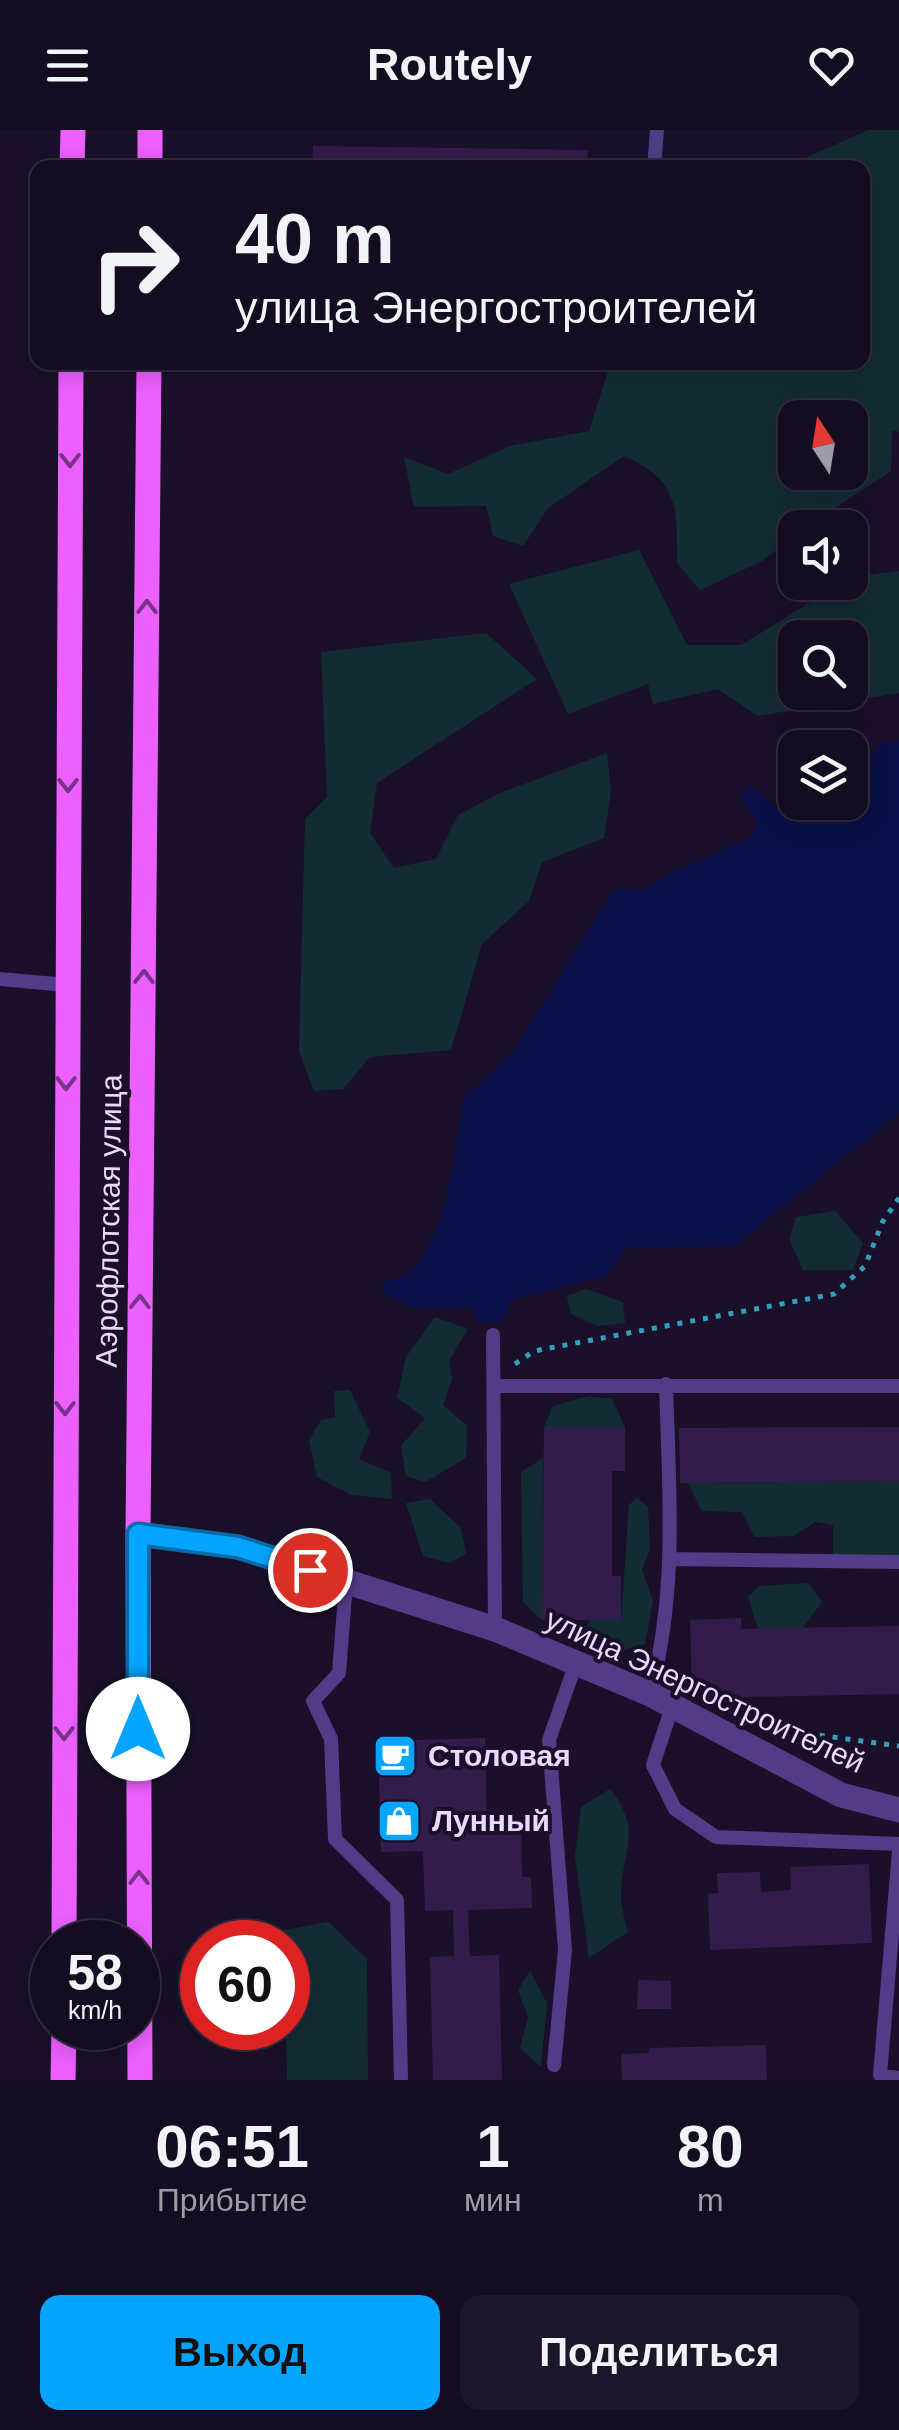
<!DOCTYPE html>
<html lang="ru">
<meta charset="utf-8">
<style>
:root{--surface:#140c20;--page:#1d1529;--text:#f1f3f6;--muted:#9d9ba5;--line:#332c3e;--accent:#05a5ff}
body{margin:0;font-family:Arial,sans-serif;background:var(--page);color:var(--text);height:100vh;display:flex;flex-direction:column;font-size:38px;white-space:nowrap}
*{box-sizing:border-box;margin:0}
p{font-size:32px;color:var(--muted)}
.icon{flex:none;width:55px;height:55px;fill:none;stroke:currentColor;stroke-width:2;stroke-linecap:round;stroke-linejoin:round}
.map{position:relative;height:1950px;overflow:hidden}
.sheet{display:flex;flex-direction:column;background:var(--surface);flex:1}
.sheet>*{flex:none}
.guide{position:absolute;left:30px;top:30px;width:840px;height:210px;border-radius:20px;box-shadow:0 5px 25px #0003,0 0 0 2px var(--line);background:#140c20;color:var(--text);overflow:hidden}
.needle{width:65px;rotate:348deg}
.controls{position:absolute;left:778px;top:270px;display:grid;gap:20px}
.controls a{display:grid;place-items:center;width:90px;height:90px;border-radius:20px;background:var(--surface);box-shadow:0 5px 25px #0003,0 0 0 2px var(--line);font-size:50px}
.speed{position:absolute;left:30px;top:1790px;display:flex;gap:20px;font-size:50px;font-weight:700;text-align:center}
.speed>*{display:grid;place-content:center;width:130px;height:130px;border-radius:50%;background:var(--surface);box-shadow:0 5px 25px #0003,0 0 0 2px var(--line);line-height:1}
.speed small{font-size:25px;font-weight:400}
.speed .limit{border:15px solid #d22;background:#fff;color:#111}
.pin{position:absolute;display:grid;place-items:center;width:85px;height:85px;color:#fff;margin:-42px;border:5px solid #fff;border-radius:50%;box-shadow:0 2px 10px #0007}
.me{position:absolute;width:110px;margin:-55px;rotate:0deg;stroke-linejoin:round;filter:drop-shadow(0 0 8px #0008)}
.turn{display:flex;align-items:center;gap:35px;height:210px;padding:0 40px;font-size:45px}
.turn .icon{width:130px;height:130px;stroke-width:2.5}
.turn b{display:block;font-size:70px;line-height:85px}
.eta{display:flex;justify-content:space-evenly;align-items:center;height:170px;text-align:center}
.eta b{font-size:60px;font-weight:800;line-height:70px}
.primary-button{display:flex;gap:20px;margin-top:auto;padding:20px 40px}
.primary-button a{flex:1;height:115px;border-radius:20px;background:var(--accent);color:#111;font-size:40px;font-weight:800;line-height:115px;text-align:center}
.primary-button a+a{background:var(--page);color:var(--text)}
header{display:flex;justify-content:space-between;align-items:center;height:130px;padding:0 40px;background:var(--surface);font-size:45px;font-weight:800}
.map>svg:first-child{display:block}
.green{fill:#132c34;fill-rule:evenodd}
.water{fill:#0b1148}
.building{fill:#321c4b}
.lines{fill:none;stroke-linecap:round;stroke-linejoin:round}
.path{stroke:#30a0bc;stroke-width:5;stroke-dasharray:5 8;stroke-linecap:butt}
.service{stroke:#523c88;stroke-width:14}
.minor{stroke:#523c88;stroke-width:25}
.primary{stroke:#ed60ff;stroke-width:25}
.oneway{stroke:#79348a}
.route-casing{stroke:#036ba6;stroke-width:25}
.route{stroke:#05a5ff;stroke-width:18}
.labels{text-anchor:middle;stroke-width:8;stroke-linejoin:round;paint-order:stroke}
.street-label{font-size:30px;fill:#e7d9ff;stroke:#1b102a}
.poi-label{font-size:30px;font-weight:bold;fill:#e7d9ff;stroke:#1b102a;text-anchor:start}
</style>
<header><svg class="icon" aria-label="menu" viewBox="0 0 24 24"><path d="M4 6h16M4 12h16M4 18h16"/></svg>Routely<svg class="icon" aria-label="heart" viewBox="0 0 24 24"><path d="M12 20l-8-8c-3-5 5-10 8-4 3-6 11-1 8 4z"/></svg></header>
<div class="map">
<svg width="899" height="1950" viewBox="0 0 899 1950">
<rect width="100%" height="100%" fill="#1b102a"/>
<!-- green -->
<path class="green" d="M868 0H899V302L892 300 891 341 806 397 795 398V406L762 431 700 460 677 433C677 378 680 351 624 326L548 378 523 416 493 406 486 376 414 377 404 327 448 344 510 316 589 301 610 235 602 233 862 232V38L785 37ZM795 288H850V342H795Z
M639 420 687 515H741L842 453 850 452 851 447 899 441V563L758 586 718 559 653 574 648 554 568 584 509 454ZM795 508H850V562H795Z
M486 503 537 549 377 653 370 703 394 738 436 729 458 685 500 663 607 623 611 661 604 708 542 732 529 771 482 814 451 920 370 927 343 959 314 961 299 921 305 689 327 667 321 522Z
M835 1081 863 1113 853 1140H803L789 1109 796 1087Z
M586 1159 623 1172 625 1193 597 1196 571 1184 567 1166Z
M435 1187 468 1199 449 1231 452 1249 443 1275 467 1296 466 1328 425 1352 406 1346 401 1316 425 1288 397 1268 406 1227Z
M350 1260 370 1302 359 1329 391 1343 392 1369 352 1365 317 1347 309 1310 321 1290 335 1287 334 1261Z
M589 1266 612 1269 625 1297H544L553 1276Z
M543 1328 542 1490 523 1472 521 1342Z
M899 1351V1426H833V1395L815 1392 794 1406 755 1407 742 1382 702 1381 688 1353Z
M636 1368 648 1376 650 1420 642 1439 653 1471 645 1514 611 1524 583 1514 589 1490H621L629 1375Z
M430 1369 461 1398 466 1423 450 1433 423 1426 406 1373Z
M808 1453 822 1472 803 1498 758 1499 748 1467 759 1456Z
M610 1659C646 1703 619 1724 621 1771 622 1781 626 1792 628 1802L589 1828 575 1726 581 1677Z
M328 1792 367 1829 368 1950H287L284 1800Z
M530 1841 547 1873 541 1937 520 1918 528 1887 518 1860Z"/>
<!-- water -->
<path class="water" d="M899 611V983L735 1116 627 1118 607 1146 511 1170 503 1192 478 1194 473 1178H412L385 1165 383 1152C389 1150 401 1149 406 1145 445 1117 458 1013 463 968L512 923 614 759 646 760C671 739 675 741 703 730 720 723 726 714 746 712L758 694 741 667 749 655 786 684 821 679 827 673 850 672V648L881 613Z"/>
<!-- building -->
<path class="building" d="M313 16 588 20 587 38H312Z
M544 1297H625V1341H612V1446H621V1490H542Z
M899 1297V1351L680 1353 679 1298Z
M741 1488V1499L899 1496V1564L692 1568 690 1490Z
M485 1608 487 1691 521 1690 522 1747H531L532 1778 468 1780 470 1826 499 1825 502 1950H433L430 1827 454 1826 453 1780 425 1781 423 1721 381 1722 378 1611Z
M869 1734 872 1813 710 1820 708 1764 718 1763 717 1743 760 1742 761 1762 791 1760 790 1737Z
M638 1850 671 1851V1879H637Z
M766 1915 767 1950H622L621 1924 649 1923V1918Z"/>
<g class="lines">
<!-- path -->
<path class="path" d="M515 1234 534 1221 834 1164 865 1136 883 1091 899 1068
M781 1600 899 1616"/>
<!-- service -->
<path class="service" d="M654 38 657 0
M0 849 66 855
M493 1205 495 1499
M494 1256H899
M671 1429 899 1432
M346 1452 339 1543 313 1571 331 1609 335 1709 397 1770 401 1950
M650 1564C678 1462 669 1359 666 1254
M672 1577 653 1635 675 1679 716 1707 899 1714
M899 1721 880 1945 899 1948
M554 1935 565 1820 549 1610 576 1533"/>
<!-- minor -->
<path class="minor" d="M138 1404 238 1417 495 1499 650 1564 841 1665 899 1680"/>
<!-- primary -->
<path class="primary" d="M72 38 73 0
M150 38V0
M64 1812 71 232
M63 1950 64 1898
M140 1950 138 1404 149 232"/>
</g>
<!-- one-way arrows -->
<defs><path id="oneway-chevron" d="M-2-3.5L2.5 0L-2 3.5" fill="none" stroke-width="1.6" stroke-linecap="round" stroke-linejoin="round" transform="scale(2.5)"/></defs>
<g class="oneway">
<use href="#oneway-chevron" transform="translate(70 330) rotate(90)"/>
<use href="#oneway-chevron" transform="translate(147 477) rotate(-90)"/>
<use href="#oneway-chevron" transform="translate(68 655) rotate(90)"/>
<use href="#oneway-chevron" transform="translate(144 847) rotate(-89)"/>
<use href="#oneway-chevron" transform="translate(66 953) rotate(90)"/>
<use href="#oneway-chevron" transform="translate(140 1172) rotate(-89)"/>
<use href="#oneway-chevron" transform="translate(65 1278) rotate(90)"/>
<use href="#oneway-chevron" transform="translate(64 1603) rotate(90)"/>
<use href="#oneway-chevron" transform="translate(139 1748) rotate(-90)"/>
</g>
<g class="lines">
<defs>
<path id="route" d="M138 1599V1404L238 1417 310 1440"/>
</defs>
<!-- route casing -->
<use href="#route" class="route-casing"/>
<!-- route -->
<use href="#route" class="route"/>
</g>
<!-- icons -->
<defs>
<symbol id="cafe-square" viewBox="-11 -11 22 22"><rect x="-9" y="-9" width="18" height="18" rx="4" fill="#05a5ff" stroke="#1b102a"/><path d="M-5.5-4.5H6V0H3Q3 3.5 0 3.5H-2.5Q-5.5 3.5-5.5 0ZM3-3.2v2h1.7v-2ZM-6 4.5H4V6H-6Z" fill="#fff"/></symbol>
<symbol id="shop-square" viewBox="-11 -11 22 22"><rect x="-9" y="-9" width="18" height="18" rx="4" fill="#05a5ff" stroke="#1b102a"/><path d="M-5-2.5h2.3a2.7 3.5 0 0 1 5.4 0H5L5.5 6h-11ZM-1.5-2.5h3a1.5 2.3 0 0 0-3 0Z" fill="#fff"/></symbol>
</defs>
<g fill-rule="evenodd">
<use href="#cafe-square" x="370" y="1601" width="50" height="50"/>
<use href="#shop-square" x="374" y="1666" width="50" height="50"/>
</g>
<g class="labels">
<!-- street labels -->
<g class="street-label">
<text transform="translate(109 1091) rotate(-89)" y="10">Аэрофлотская улица</text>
<text transform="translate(705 1561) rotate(25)" y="10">улица Энергостроителей</text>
</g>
<!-- poi labels -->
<g class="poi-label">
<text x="428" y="1636">Столовая</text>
<text x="432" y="1701">Лунный</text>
</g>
</g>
</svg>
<div class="controls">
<a><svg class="needle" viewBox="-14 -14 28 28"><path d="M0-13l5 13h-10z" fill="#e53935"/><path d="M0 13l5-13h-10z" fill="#9d9ba5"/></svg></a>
<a><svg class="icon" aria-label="sound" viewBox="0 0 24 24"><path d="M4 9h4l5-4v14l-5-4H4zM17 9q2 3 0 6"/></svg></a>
<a><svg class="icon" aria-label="search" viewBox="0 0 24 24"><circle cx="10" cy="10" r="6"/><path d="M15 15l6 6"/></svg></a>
<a><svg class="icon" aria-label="layers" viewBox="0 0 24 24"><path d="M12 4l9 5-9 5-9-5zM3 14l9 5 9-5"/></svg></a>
</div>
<div class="speed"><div>58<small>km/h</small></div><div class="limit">60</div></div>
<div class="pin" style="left:310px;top:1440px;background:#d93025"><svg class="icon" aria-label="arrive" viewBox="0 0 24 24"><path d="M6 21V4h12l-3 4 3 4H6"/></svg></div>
<svg class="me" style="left:138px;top:1599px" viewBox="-20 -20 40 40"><circle r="19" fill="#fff"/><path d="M0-13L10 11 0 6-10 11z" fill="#05a5ff"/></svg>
<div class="guide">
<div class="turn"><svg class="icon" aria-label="right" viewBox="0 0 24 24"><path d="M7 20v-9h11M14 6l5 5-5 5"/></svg><div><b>40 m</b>улица Энергостроителей</div></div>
</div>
</div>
<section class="sheet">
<div class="eta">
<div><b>06:51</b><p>Прибытие</p></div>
<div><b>1</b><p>мин</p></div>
<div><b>80</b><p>m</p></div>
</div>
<div class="primary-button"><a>Выход</a><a>Поделиться</a></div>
</section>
